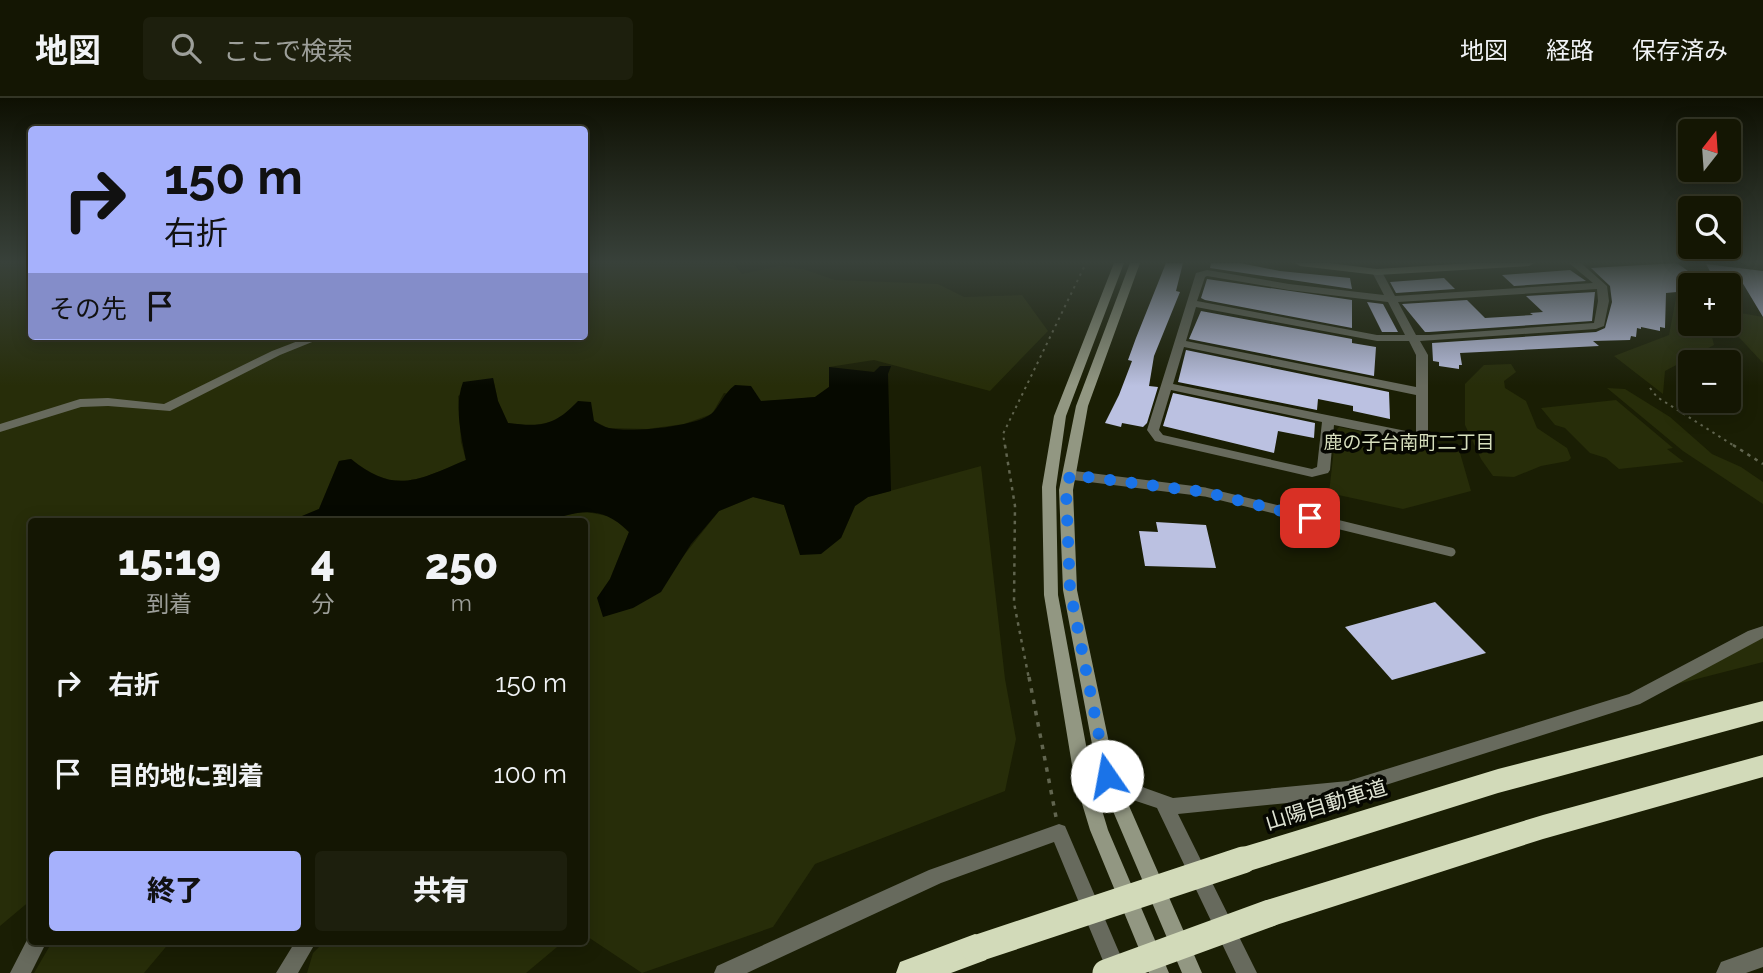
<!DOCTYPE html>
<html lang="ja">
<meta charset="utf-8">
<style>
:root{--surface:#141603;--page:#1d1f0d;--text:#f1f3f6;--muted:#9d9f9a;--line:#333525;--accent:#a6b1fc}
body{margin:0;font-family:Raleway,"Noto Sans JP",sans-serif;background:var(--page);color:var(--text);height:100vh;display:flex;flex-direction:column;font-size:26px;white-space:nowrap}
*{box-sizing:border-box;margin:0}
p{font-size:23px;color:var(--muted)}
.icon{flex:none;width:38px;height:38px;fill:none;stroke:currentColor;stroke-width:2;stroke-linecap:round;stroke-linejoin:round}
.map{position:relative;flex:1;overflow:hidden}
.details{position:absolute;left:28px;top:420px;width:560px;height:427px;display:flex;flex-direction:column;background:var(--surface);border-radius:7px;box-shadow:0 4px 18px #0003,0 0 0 2px var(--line)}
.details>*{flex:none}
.hud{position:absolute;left:28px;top:28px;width:560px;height:214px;border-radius:7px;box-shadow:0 4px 18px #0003,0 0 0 2px var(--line);background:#a6b1fc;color:#111;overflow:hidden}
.needle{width:46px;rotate:17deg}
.tools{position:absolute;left:1678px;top:21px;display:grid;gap:14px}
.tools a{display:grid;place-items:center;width:63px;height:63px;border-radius:7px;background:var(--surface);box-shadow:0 4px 18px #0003,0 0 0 2px var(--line);font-size:35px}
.pin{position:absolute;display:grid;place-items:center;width:60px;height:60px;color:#fff;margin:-30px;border-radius:14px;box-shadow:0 4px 10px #0006}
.me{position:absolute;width:77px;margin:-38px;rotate:348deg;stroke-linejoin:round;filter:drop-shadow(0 0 5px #0008)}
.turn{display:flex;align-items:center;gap:24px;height:147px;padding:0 21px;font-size:32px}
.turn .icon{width:91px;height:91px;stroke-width:2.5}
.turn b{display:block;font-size:49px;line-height:60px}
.then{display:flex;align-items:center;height:66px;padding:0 21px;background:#0003;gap:14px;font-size:26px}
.eta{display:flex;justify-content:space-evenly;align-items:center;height:119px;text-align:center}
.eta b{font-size:42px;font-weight:800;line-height:49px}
.primary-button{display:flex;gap:14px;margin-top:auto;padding:14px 21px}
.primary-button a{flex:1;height:80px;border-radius:7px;background:var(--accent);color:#111;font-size:28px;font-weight:800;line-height:80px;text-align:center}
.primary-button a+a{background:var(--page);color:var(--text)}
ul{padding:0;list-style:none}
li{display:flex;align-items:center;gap:21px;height:91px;padding:0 21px}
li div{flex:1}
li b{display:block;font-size:26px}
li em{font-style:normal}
header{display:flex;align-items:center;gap:42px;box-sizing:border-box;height:98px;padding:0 35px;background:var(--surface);border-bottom:2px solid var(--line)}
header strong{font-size:33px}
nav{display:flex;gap:38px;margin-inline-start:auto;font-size:24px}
.search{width:490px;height:63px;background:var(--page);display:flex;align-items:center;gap:18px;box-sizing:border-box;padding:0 24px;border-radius:7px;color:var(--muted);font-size:26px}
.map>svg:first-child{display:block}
.green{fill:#272d09}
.water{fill:#060900}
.building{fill:#bbc1e1}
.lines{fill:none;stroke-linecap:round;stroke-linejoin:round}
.path-far2{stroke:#61654f;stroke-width:2;stroke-dasharray:2.5 4.5;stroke-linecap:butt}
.path-far1{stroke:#61654f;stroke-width:2.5;stroke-dasharray:3.5 5;stroke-linecap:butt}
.path{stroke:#61654f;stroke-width:3.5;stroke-dasharray:4.5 7;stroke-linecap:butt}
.lane{stroke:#676a5d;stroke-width:9}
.street{fill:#676a5d;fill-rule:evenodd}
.secondary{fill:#929782;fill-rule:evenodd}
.highway{fill:#d2dab9;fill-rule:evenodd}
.highway-bridge{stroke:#d2dab9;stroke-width:27}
.route{stroke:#1a73e8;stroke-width:12;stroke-dasharray:0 21.6}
.labels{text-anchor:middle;stroke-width:7;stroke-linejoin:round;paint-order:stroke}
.neighbourhood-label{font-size:19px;fill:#d7dfbe;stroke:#060701}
.near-street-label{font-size:21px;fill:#dfe3d3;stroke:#060701}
</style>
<header>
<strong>地図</strong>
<div class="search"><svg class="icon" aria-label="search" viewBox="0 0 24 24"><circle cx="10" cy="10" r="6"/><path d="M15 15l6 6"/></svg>ここで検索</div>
<nav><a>地図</a><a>経路</a><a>保存済み</a></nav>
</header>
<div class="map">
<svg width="1763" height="875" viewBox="0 0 1763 875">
<rect width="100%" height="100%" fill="#1a1e04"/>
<!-- green -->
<path class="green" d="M0 165H31L32 238H584L585 165H733L742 176 780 168 803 171 835 182 938 186 964 199 1022 197 1048 233 990 293 874 262 829 269V289L815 299 785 302 761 303 724 295 712 316 684 326 647 331 608 330 594 323 560 322 531 328 508 325 498 303 493 280 458 298 461 344 466 362C419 382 395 397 351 361L339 363 319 411 290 423 32 424 31 802 0 828Z
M1690 198V226H1709L1714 247 1665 273 1663 296 1614 258 1669 237 1676 200Z
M1729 207 1735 214 1763 219V265L1734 234 1711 226H1729Z
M1511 266 1516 274 1504 283 1505 290 1526 303 1537 330 1567 350 1571 360 1568 363 1541 368 1514 379 1493 378 1481 361 1465 327V286L1484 267Z
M1607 290 1625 291 1670 319 1712 356 1741 369 1763 384V406L1683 353Z
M1616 302 1673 350 1667 351 1684 364 1619 371 1606 360 1590 355 1565 330 1555 327 1541 310Z
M1339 329 1431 348 1432 344 1458 348 1471 393 1403 411 1329 395 1336 333Z
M981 368 1005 581 1016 641 1005 693 815 766 773 829 642 875 585 837 584 424H542L582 413 612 419 629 434 610 481 597 500 677 466 719 413 753 399 784 407 790 424 841 440 855 408 868 399Z
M1763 539V564L1650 593Z
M52 844H170L144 875H34Z
M324 844H563L526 875H307L313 855Z"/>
<!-- water -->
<path class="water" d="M880 268H891L888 276 891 393 868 399 855 408 841 440 821 456 800 457 784 407 753 399 719 413 691 446 661 494 633 510 603 519 597 500 610 481 629 434C599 405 579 414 542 424L290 423 319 411 339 363 351 361C394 397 419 382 466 362 461 337 454 308 463 284L493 280 498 303 508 325C542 329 554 328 578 303L591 304 594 323C599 326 604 329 609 330 629 335 695 329 711 316 719 310 723 296 735 287L751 288 761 303 815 299 829 289V269L874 274Z"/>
<!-- building -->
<path class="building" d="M1166 165H1183L1176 193 1180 194 1154 258 1149 288 1158 289 1147 325 1143 329 1122 325 1121 329 1105 325 1119 297 1132 263 1128 262 1136 240Z
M1211 165H1240L1280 173 1350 180 1352 191 1210 170Z
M1677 165 1707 187 1680 188 1687 193 1666 195 1665 230 1660 229V233L1641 229V231L1637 230 1636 239 1631 238 1630 242 1593 243 1599 248 1460 255 1462 267H1459V271L1439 268V264L1433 263 1432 245 1596 234 1605 230 1612 204 1610 188 1591 170Z
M1706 166 1763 173V219L1742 184 1717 186Z
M1570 172 1586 183 1514 188 1502 177Z
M1444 180 1455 191 1396 195 1390 184Z
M1207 181 1352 202V230L1205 202 1201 200Z
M1595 194 1592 223 1429 234H1425L1402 206 1467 202 1485 220 1533 217 1530 215 1543 214 1526 198Z
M1367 204 1383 206 1398 234H1382Z
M1201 213 1352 241V245L1376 249 1374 278 1189 241Z
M1186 252 1389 294 1390 321 1353 313V308L1318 301 1317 312 1178 284Z
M1173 295 1315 325 1314 340 1278 333 1274 355 1163 328Z
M1156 424 1206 427 1216 470 1145 468 1139 433 1158 434Z
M1435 504 1486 555 1392 582 1345 529Z"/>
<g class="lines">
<!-- path-far2 -->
<path class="path-far2" d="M1650 290 1657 299 1736 349
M1005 349 1003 336 1086 165"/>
<!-- path-far1 -->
<path class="path-far1" d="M1005 347 1015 408 1014 505 1029 581
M1733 347 1763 366"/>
<!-- path -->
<path class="path" d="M1029 579 1056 719"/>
<!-- lane -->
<path class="lane" d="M1070 377 1205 394 1451 454"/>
<!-- street -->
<path class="street" d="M1569 165H1581L1607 188 1609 203 1604 228 1596 231 1420 243 1428 257V337L1415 344 1334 327 1330 372 1328 375 1312 379 1155 343 1147 332 1196 175 1207 172 1289 186 1384 197 1372 174 1377 171 1382 174 1395 198 1593 185ZM1207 178 1289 192 1388 204 1405 237H1377L1197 203 1205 179ZM1597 191 1598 203 1594 225 1429 237H1416L1398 204ZM1196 209 1377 243H1409L1416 257V289L1186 243ZM1184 249 1416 297V335L1173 286ZM1171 292 1322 324 1317 369 1312 371 1163 337 1159 332Z
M311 238H327L280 257 170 313 108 308 81 309 0 334V326L80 301 108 300 164 306 272 253Z
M1763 528V540L1640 606 1348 699 1178 716 1257 875H1236L1157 710 1133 702 1101 683 1098 678 1101 673 1107 670 1145 690 1173 700 1348 683 1629 596 1748 533Z
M1059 726 1065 728 1128 875H1108L1054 744 941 785 747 875H714L717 868 929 772Z
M32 838V844H44L45 847 31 875H10L28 840Z
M295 844H316L298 875H276Z
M1763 849V869L1746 875H1716L1721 864Z"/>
<!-- secondary -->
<path class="secondary" d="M1114 165H1124L1066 318 1056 389 1058 497 1092 679 1108 732 1169 875H1149L1090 732 1074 679 1044 497 1042 389 1054 318Z
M1130 165H1140L1088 308 1073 392 1077 492 1116 678 1202 875H1182L1098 678 1063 492 1059 392 1076 308Z
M1295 165H1329L1377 171 1472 165H1534L1529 168 1377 177 1300 168Z"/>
<!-- highway -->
<path class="highway" d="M1763 603V623L1498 695 1243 775 1233 771 1229 762 1233 753 1243 749 1498 671Z
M1763 657V679L1543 741 1270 829 1260 825 1255 815 1260 805 1270 801 1543 717Z
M975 836 986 840 990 851 986 862 951 875H896L900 864Z"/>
<!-- highway-bridge -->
<path class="highway-bridge" d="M975 851 1243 762
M1106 875 1270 815"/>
</g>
<!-- sky -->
<linearGradient id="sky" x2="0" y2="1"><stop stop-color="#0e1002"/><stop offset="0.57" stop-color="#38413a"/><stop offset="1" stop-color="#38413a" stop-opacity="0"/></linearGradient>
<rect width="1763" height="288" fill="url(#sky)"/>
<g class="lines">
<!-- route -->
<path class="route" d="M1107 678 1070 492 1066 392 1070 377 1205 394 1310 420"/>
</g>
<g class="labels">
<!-- neighbourhood labels -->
<g class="neighbourhood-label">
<text x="1409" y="351">鹿の子台南町二丁目</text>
</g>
<!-- near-street labels -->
<g class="near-street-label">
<text transform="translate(1326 707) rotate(-17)" y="7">山陽自動車道</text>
</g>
</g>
</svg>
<div class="tools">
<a><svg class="needle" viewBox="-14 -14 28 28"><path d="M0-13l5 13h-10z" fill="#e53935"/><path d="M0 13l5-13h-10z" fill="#9d9f9a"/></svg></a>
<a><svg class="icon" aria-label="search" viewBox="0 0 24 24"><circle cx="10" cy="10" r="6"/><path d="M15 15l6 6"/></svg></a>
<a>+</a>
<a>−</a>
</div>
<div class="pin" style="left:1310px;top:420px;background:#d93025"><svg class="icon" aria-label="arrive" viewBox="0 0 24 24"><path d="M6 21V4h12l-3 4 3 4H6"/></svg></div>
<svg class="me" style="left:1107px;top:678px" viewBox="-20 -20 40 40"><circle r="19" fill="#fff"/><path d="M0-13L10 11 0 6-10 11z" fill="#1a73e8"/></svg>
<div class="hud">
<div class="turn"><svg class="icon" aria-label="right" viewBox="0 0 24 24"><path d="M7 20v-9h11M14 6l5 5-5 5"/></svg><div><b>150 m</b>右折</div></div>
<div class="then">その先<svg class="icon" aria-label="arrive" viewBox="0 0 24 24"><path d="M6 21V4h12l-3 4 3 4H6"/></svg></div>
</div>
<section class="details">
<div class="eta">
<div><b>15:19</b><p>到着</p></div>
<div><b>4</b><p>分</p></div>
<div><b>250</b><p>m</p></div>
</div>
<ul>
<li><svg class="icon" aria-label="right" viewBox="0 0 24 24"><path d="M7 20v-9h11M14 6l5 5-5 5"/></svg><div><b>右折</b></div><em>150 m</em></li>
<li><svg class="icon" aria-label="arrive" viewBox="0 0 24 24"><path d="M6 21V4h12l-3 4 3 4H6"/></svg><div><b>目的地に到着</b></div><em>100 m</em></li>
</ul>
<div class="primary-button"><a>終了</a><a>共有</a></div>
</section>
</div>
